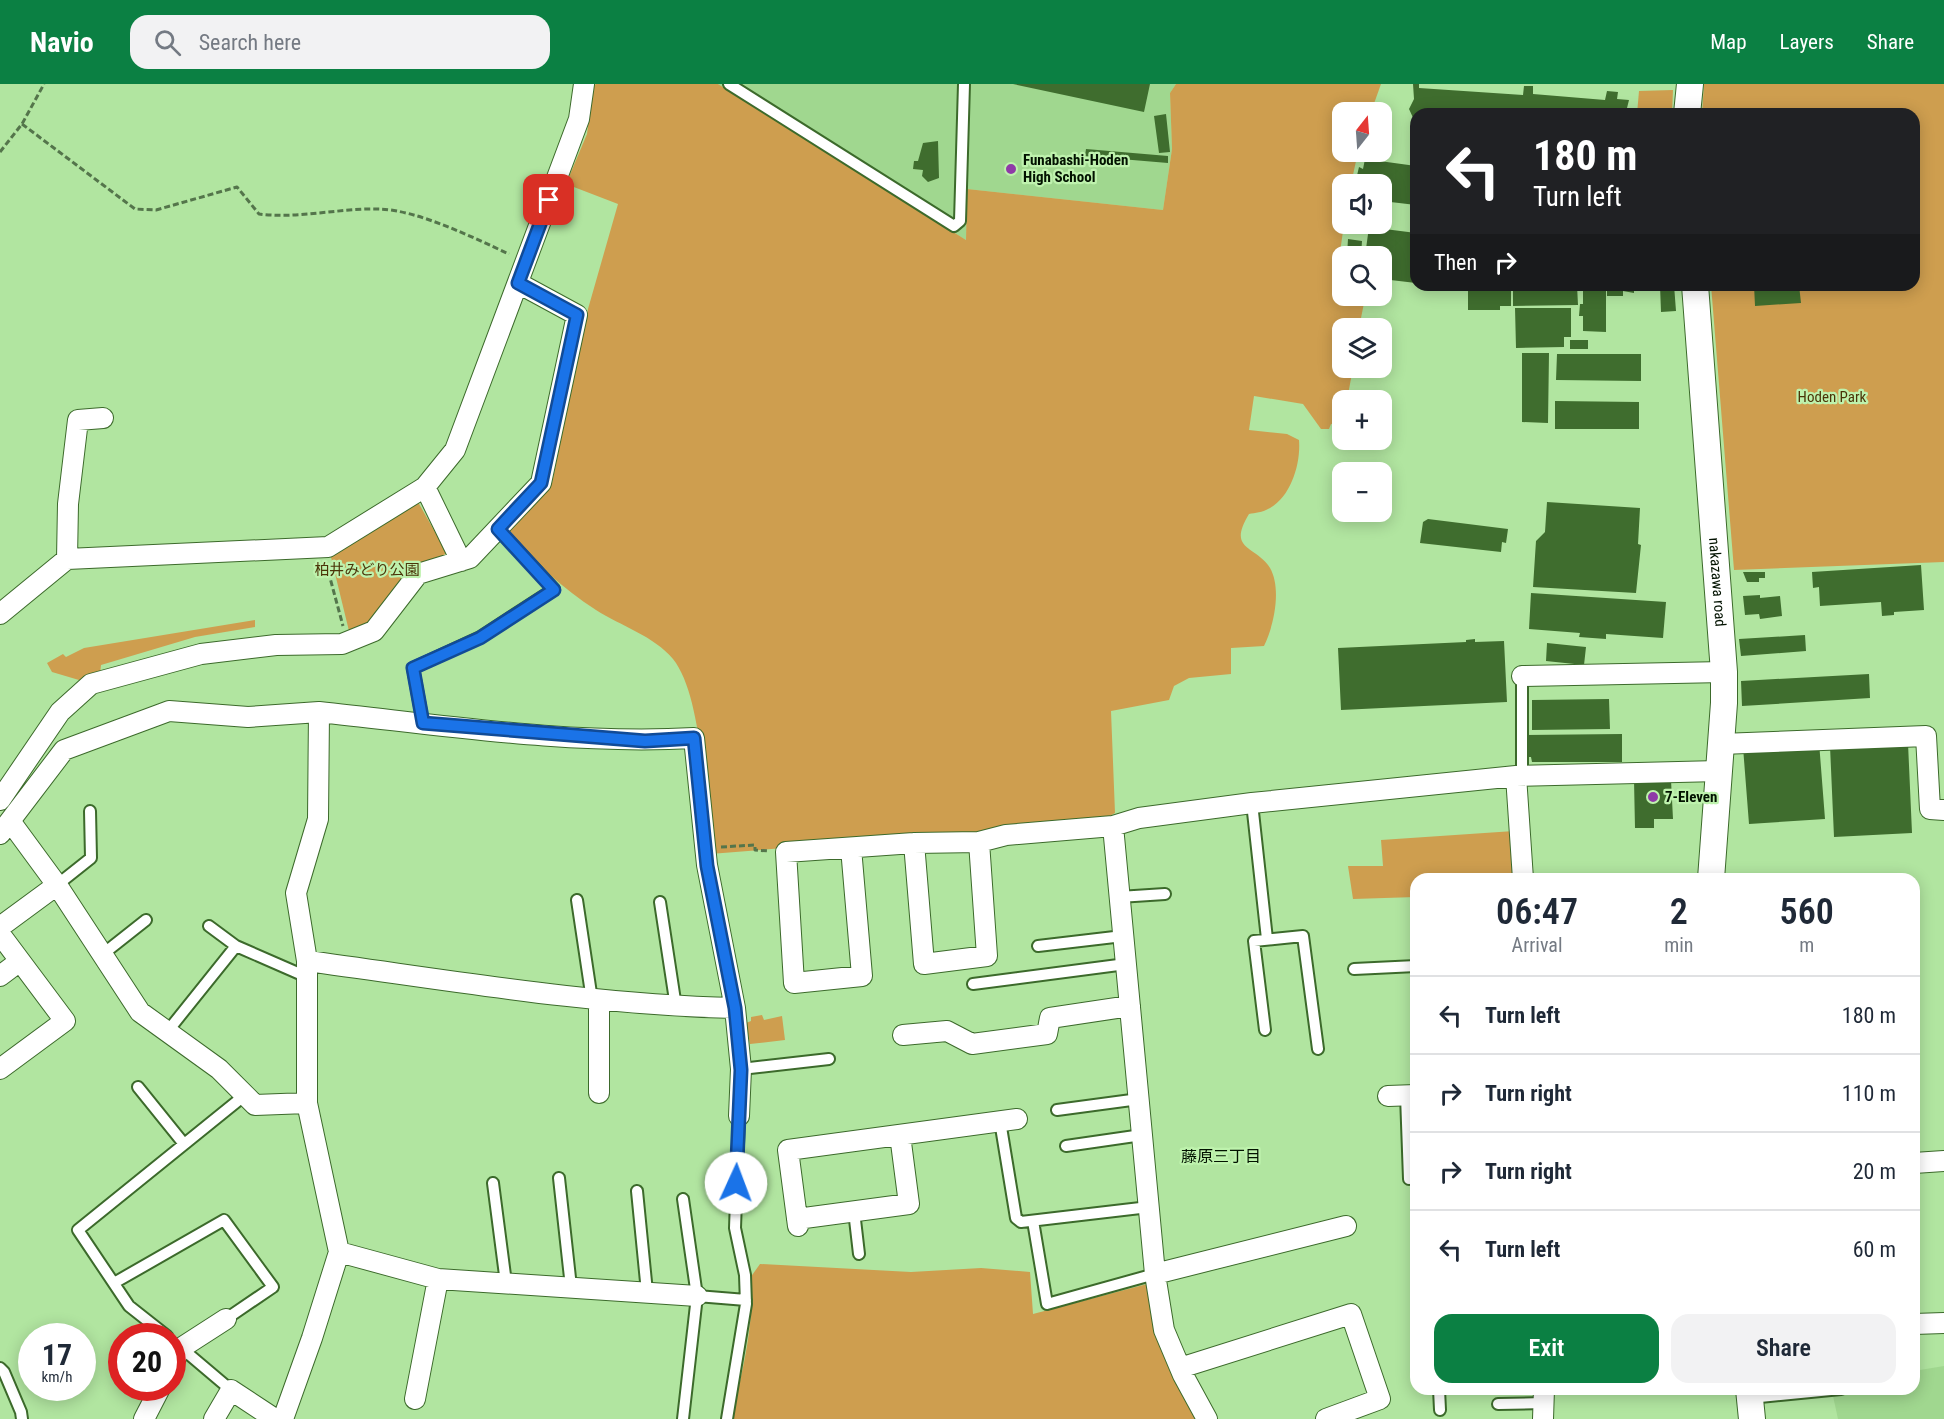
<!DOCTYPE html>
<meta charset="utf-8">
<style>
:root{--surface:#fff;--page:#f2f2f3;--text:#1f2937;--muted:#747a83;--line:#e0e1e3;--accent:#0b8043}
body{margin:0;font-family:"Roboto Condensed","Noto Sans JP",sans-serif;background:var(--page);color:var(--text);height:100vh;display:flex;flex-direction:column;font-size:22px;white-space:nowrap}
*{box-sizing:border-box;margin:0}
p{font-size:20px;color:var(--muted)}
.icon{flex:none;width:33px;height:33px;fill:none;stroke:currentColor;stroke-width:2;stroke-linecap:round;stroke-linejoin:round}
.map{position:relative;flex:1;overflow:hidden}
.details{position:absolute;left:1410px;top:789px;width:510px;height:522px;display:flex;flex-direction:column;background:var(--surface);border-radius:18px;box-shadow:0 3px 15px #0003}
.details>*{flex:none}
.banner{position:absolute;left:1410px;top:24px;width:510px;height:183px;border-radius:18px;box-shadow:0 3px 15px #0003;background:#202124;color:#fff;overflow:hidden}
.needle{width:39px;rotate:17deg}
.tools{position:absolute;left:1332px;top:18px;display:grid;gap:12px}
.tools a{display:grid;place-items:center;width:60px;height:60px;border-radius:12px;background:var(--surface);box-shadow:0 3px 15px #0003;font-size:30px}
.speed{position:absolute;left:18px;top:1239px;display:flex;gap:12px;font-size:30px;font-weight:700;text-align:center}
.speed>*{display:grid;place-content:center;width:78px;height:78px;border-radius:50%;background:var(--surface);box-shadow:0 3px 15px #0003;line-height:1}
.speed small{font-size:15px;font-weight:400}
.speed .limit{border:9px solid #d22;background:#fff;color:#111}
.pin{position:absolute;display:grid;place-items:center;width:51px;height:51px;color:#fff;margin:-26px;border-radius:12px;box-shadow:0 3px 9px #0006}
.me{position:absolute;width:66px;margin:-33px;rotate:2deg;stroke-linejoin:round;filter:drop-shadow(0 0 4px #0008)}
.turn{display:flex;align-items:center;gap:21px;height:126px;padding:0 24px;font-size:27px}
.turn .icon{width:78px;height:78px;stroke-width:2.5}
.turn b{display:block;font-size:42px;line-height:51px}
.then{display:flex;align-items:center;height:57px;padding:0 24px;background:#0003;gap:12px;font-size:22px}
.eta{display:flex;justify-content:space-evenly;align-items:center;height:102px;text-align:center}
.eta b{font-size:36px;font-weight:600;line-height:42px}
.button{display:flex;gap:12px;margin-top:auto;padding:12px 24px}
.button a{flex:1;height:69px;border-radius:18px;background:var(--accent);color:#fff;font-size:24px;font-weight:600;line-height:69px;text-align:center}
.button a+a{background:var(--page);color:var(--text)}
ul{padding:0;list-style:none}
li{display:flex;align-items:center;gap:18px;height:78px;padding:0 24px;border-top:2px solid var(--line)}
li div{flex:1}
li b{display:block;font-size:22px}
li em{font-style:normal}
header{display:flex;align-items:center;gap:36px;box-sizing:border-box;height:84px;padding:0 30px;background:var(--accent);color:#fff}
header strong{font-size:28px}
nav{display:flex;gap:33px;margin-inline-start:auto;font-size:21px}
.search{width:420px;height:54px;background:var(--page);display:flex;align-items:center;gap:15px;box-sizing:border-box;padding:0 21px;border-radius:18px;color:var(--muted);font-size:22px}
.map>svg:first-child{display:block}
.built{fill:#a0d78f}
.green{fill:#ce9e4f}
.building{fill:#3f6d2e}
.lines{fill:none;stroke-linecap:round;stroke-linejoin:round}
.service-casing{stroke:#3c6a2b;stroke-width:14}
.minor-casing{stroke:#3c6a2b;stroke-width:22}
.tertiary-casing{stroke:#3c6a2b;stroke-width:28}
.path{stroke:#54754b;stroke-width:3;stroke-dasharray:6 3;stroke-linecap:butt}
.service{stroke:#fff;stroke-width:10}
.minor{stroke:#fff;stroke-width:20}
.tertiary{stroke:#fff;stroke-width:26}
.route-casing{stroke:#114b97;stroke-width:15}
.route{stroke:#1a73e8;stroke-width:10}
.poi-dot{fill:#8f3aa7;stroke:#bef2ad;stroke-width:2}
.labels{text-anchor:middle;stroke-width:4.5;stroke-linejoin:round;paint-order:stroke}
.poi-label{font-size:15px;font-weight:bold;fill:#021200;stroke:#bef2ad;text-anchor:start}
.park-label{font-size:15px;fill:#4b3408;stroke:#bef2ad}
.street-label{font-size:15px;fill:#021200;stroke:#bef2ad}
.neighbourhood-label{font-size:16px;fill:#021200;stroke:#bef2ad}
</style>
<header>
<strong>Navio</strong>
<div class="search"><svg class="icon" aria-label="search" viewBox="0 0 24 24"><circle cx="10" cy="10" r="6"/><path d="M15 15l6 6"/></svg>Search here</div>
<nav><a>Map</a><a>Layers</a><a>Share</a></nav>
</header>
<div class="map">
<svg width="1944" height="1335" viewBox="0 0 1944 1335">
<rect width="100%" height="100%" fill="#b1e5a0"/>
<!-- built -->
<path class="built" d="M718 0H1176L1170 9 1172 65 1163 126 967 105 966 156Z
M1944 1282V1335H1838L1833 1312 1843 1311V1305H1914V1287Z"/>
<!-- green -->
<path class="green" d="M596 0H718L966 156 967 105 1163 126 1172 65 1170 9 1176 0H1381L1371 28H1342V68H1358L1351 100H1342L1344 140 1335 204 1342 208V212H1349L1364 219 1359 244H1342V284H1353L1347 316H1342V342L1331 340 1329 345H1321L1303 320 1254 312 1249 346 1287 350 1299 356C1301 379 1291 414 1268 425 1263 428 1255 429 1249 430 1228 465 1252 461 1268 481 1283 501 1274 542 1264 562L1231 564V590L1189 594 1174 602 1169 616 1111 627 1115 729 1097 739 710 770C705 722 703 612 673 575 654 552 621 542 596 526 562 504 535 478 507 450L552 399 588 225 618 120 566 100 587 50 593 2Z
M1704 0H1944V478L1734 486 1711 201H1914V30H1702Z
M1673 6 1672 30H1637L1639 7Z
M418 418 447 469 402 496 368 539 349 547 330 469Z
M255 536V543L195 553 101 581 100 590 79 596 52 588 47 579 63 570 66 573 84 564Z
M1514 747 1515 795H1416V813L1353 815 1348 782H1383L1381 756Z
M762 931 764 936 782 932 785 956 750 960 746 939 751 937V933Z
M760 1180 911 1188 981 1184 1030 1188 1033 1230 1151 1199 1203 1335H731C741 1294 756 1236 750 1194Z"/>
<!-- building -->
<path class="building" d="M1013 0H1150L1144 28Z
M1413 0H1419V4L1523 11 1524 2H1533V10L1605 16 1607 7 1618 8 1617 15 1629 16 1627 24 1630 30H1416L1415 38 1409 25 1414 15Z
M1166 30 1170 68 1159 69 1154 32Z
M938 57 939 94 928 98 922 92 923 86 913 85 914 77H918L923 59Z
M1086 65 1168 72V79L1085 72Z
M1365 75 1416 82V121L1382 117V100H1355L1359 83 1363 85Z
M1369 143 1416 149V199L1382 195V172H1365Z
M1348 155 1362 157 1361 172H1347Z
M1468 201H1511V222H1500V226H1468Z
M1513 201H1577L1578 221 1513 222Z
M1583 201H1606V248L1583 247V232H1579L1580 220H1583Z
M1607 201H1638V206H1634V209L1623 207V212H1607Z
M1660 201H1674L1676 227 1661 228Z
M1754 201H1799L1801 219 1755 222Z
M1515 224H1571V253H1564V263L1516 264Z
M1570 256H1588V265H1570Z
M1522 269H1549L1548 339 1522 338Z
M1557 270H1641V297L1556 296Z
M1555 317 1639 318V345H1555Z
M1547 418 1640 424 1638 460 1641 461 1636 509 1533 503 1536 457 1545 448Z
M1428 435 1508 445 1506 459 1502 458 1501 468 1420 459 1423 438Z
M1921 481 1924 526 1894 528V531L1882 532 1881 518 1820 522 1819 503 1813 504 1812 488Z
M1743 488H1765V494H1759V498H1747Z
M1531 509 1666 518 1663 554 1606 550V555L1579 553 1580 549 1529 545Z
M1760 511V514L1780 512 1782 532 1760 535 1759 530 1745 531 1743 512Z
M1805 551 1806 567 1741 572 1739 555Z
M1475 555V558L1504 557 1507 618 1341 626 1338 564 1466 558V556Z
M1547 559 1586 563 1584 581 1546 577Z
M1869 590 1870 614 1742 622 1741 597Z
M1609 615 1610 645 1532 646V616Z
M1622 650V678H1532L1531 673H1526L1525 651Z
M1819 658 1825 735 1749 740 1743 663Z
M1908 659 1912 749 1834 753 1830 662Z
M1634 696H1671L1673 735H1654V744H1635Z"/>
<g class="lines">
<defs>
<path id="service" d="M729 0 954 142 960 137 964 0
M423 639 413 584 480 553 554 505 498 445
M1522 692V592
M1252 719 1267 855
M57 801 91 774 90 727
M1119 813 1165 810
M577 816 592 916
M660 818 676 923
M209 842 236 862
M1038 862 1123 852
M103 870 146 836
M1354 885 1416 882
M973 900 1126 880
M1265 946 1254 857 1303 852 1318 965
M167 948 236 862 307 893
M741 985 829 975
M138 1003 184 1060
M1406 1011 1409 1095
M1057 1026 1139 1015
M1000 1037 1016 1134 1021 1138 1149 1123
M1066 1062 1142 1051
M559 1094 571 1203
M493 1099 506 1199
M637 1107 647 1208
M854 1127 859 1170
M1033 1137 1047 1220 1155 1190
M114 1199 224 1136 273 1203 226 1235
M697 1212 746 1216
M167 1252 129 1222 78 1146 245 1011
M179 1262 231 1306
M0 1284 4 1288 21 1328 22 1335
M1439 1305 1440 1326
M1750 1314 1841 1305
M1498 1320 1543 1319
M683 1335 697 1212 683 1115
M727 1335 746 1220 745 1191 735 1144 739 1032"/>
<path id="minor" d="M425 403 461 477
M67 475 68 420 78 336 103 334
M0 530 67 475 328 463 425 403 455 366 579 35 584 0
M1522 592 1724 588
M1721 660 1926 652 1930 725 1944 726
M1516 692 1523 795
M0 716 60 628 91 600 201 570 276 561 342 560 374 547 418 490 470 474 541 399 577 231 518 199
M10 737 57 801 140 928 219 985 255 1021 307 1019
M1113 742 1155 1190 1164 1246 1183 1291 1207 1335
M0 750 64 666 169 627 248 633 319 628
M914 759 924 880 987 872 979 758
M851 764 862 892 794 899 786 768 914 759 979 758 1006 751 1113 742 1139 734 1252 719 1516 692 1719 687
M0 843 57 801
M0 850 65 937 0 985
M307 877C449 896 591 921 735 924
M0 892 20 877
M599 916V1009
M903 951 947 947 972 960 1047 950 1050 934 1130 922
M1388 1012 1416 1011
M1914 1079 1944 1077
M797 1135 909 1120 900 1051
M798 1142 788 1066 1017 1035
M339 1168 438 1195 697 1212
M1155 1190 1346 1142
M1914 1240 1944 1239
M172 1280 181 1264 226 1235
M1180 1284 1351 1230 1380 1315 1326 1335
M415 1315 438 1195
M144 1335 160 1304
M214 1335 231 1306 275 1335
M283 1335 312 1254 339 1168 307 1019V877L296 809 318 735 319 628C443 641 570 661 694 654L707 781 735 924 741 985 739 1032
M1543 1335 1544 1305"/>
<g id="tertiary">
<path d="M1687 30 1690 0"/>
<path id="s1" d="M1695 201 1724 588V619L1711 795"/>
<path d="M1749 1305 1752 1335"/>
</g>
</defs>
<!-- service casing -->
<use href="#service" class="service-casing"/>
<!-- minor casing -->
<use href="#minor" class="minor-casing"/>
<!-- tertiary casing -->
<use href="#tertiary" class="tertiary-casing"/>
<!-- path -->
<path class="path" d="M22 40 135 125 156 126 237 103 259 130C299 135 339 124 379 125 418 126 474 154 509 170
M0 68 22 40 44 0
M326 479 343 542
M721 763 755 761V766L769 767"/>
<!-- service -->
<use href="#service" class="service"/>
<!-- minor -->
<use href="#minor" class="minor"/>
<!-- tertiary -->
<use href="#tertiary" class="tertiary"/>
</g>
<g class="lines">
<defs>
<path id="route" d="M549 116 518 199 577 231 541 399 498 445 554 506 480 554 413 584 423 639 645 657 694 654 707 782 735 924 741 986 736 1099"/>
</defs>
<!-- route casing -->
<use href="#route" class="route-casing"/>
<!-- route -->
<use href="#route" class="route"/>
</g>
<!-- markers -->
<g class="poi-dot">
<circle cx="1011" cy="85" r="6"/>
<circle cx="1653" cy="713" r="6"/>
</g>
<g class="labels">
<!-- poi labels -->
<g class="poi-label">
<text x="1023" y="81">Funabashi-Hoden<tspan x="1023" dy="17">High School</tspan></text>
<text x="1665" y="718">7-Eleven</text>
</g>
<!-- park labels -->
<g class="park-label">
<text x="1832" y="318">Hoden Park</text>
<text x="367" y="491">柏井みどり公園</text>
</g>
<!-- street labels -->
<g class="street-label">
<text dy="5" stroke="none"><textPath href="#s1" startOffset="298">nakazawa road</textPath></text>
</g>
<!-- neighbourhood labels -->
<g class="neighbourhood-label">
<text x="1221" y="1078">藤原三丁目</text>
</g>
</g>
</svg>
<div class="tools">
<a><svg class="needle" viewBox="-14 -14 28 28"><path d="M0-13l5 13h-10z" fill="#e53935"/><path d="M0 13l5-13h-10z" fill="#747a83"/></svg></a>
<a><svg class="icon" aria-label="sound" viewBox="0 0 24 24"><path d="M4 9h4l5-4v14l-5-4H4zM17 9q2 3 0 6"/></svg></a>
<a><svg class="icon" aria-label="search" viewBox="0 0 24 24"><circle cx="10" cy="10" r="6"/><path d="M15 15l6 6"/></svg></a>
<a><svg class="icon" aria-label="layers" viewBox="0 0 24 24"><path d="M12 4l9 5-9 5-9-5zM3 14l9 5 9-5"/></svg></a>
<a>+</a>
<a>−</a>
</div>
<div class="speed"><div>17<small>km/h</small></div><div class="limit">20</div></div>
<div class="pin" style="left:549px;top:116px;background:#d93025"><svg class="icon" aria-label="arrive" viewBox="0 0 24 24"><path d="M6 21V4h12l-3 4 3 4H6"/></svg></div>
<svg class="me" style="left:736px;top:1099px" viewBox="-20 -20 40 40"><circle r="19" fill="#fff"/><path d="M0-13L10 11 0 6-10 11z" fill="#1a73e8"/></svg>
<div class="banner">
<div class="turn"><svg class="icon" aria-label="left" viewBox="0 0 24 24"><path d="M17 20v-9H6M10 6l-5 5 5 5"/></svg><div><b>180 m</b>Turn left</div></div>
<div class="then">Then<svg class="icon" aria-label="right" viewBox="0 0 24 24"><path d="M7 20v-9h11M14 6l5 5-5 5"/></svg></div>
</div>
<section class="details">
<div class="eta">
<div><b>06:47</b><p>Arrival</p></div>
<div><b>2</b><p>min</p></div>
<div><b>560</b><p>m</p></div>
</div>
<ul>
<li><svg class="icon" aria-label="left" viewBox="0 0 24 24"><path d="M17 20v-9H6M10 6l-5 5 5 5"/></svg><div><b>Turn left</b></div><em>180 m</em></li>
<li><svg class="icon" aria-label="right" viewBox="0 0 24 24"><path d="M7 20v-9h11M14 6l5 5-5 5"/></svg><div><b>Turn right</b></div><em>110 m</em></li>
<li><svg class="icon" aria-label="right" viewBox="0 0 24 24"><path d="M7 20v-9h11M14 6l5 5-5 5"/></svg><div><b>Turn right</b></div><em>20 m</em></li>
<li><svg class="icon" aria-label="left" viewBox="0 0 24 24"><path d="M17 20v-9H6M10 6l-5 5 5 5"/></svg><div><b>Turn left</b></div><em>60 m</em></li>
</ul>
<div class="button"><a>Exit</a><a>Share</a></div>
</section>
</div>
